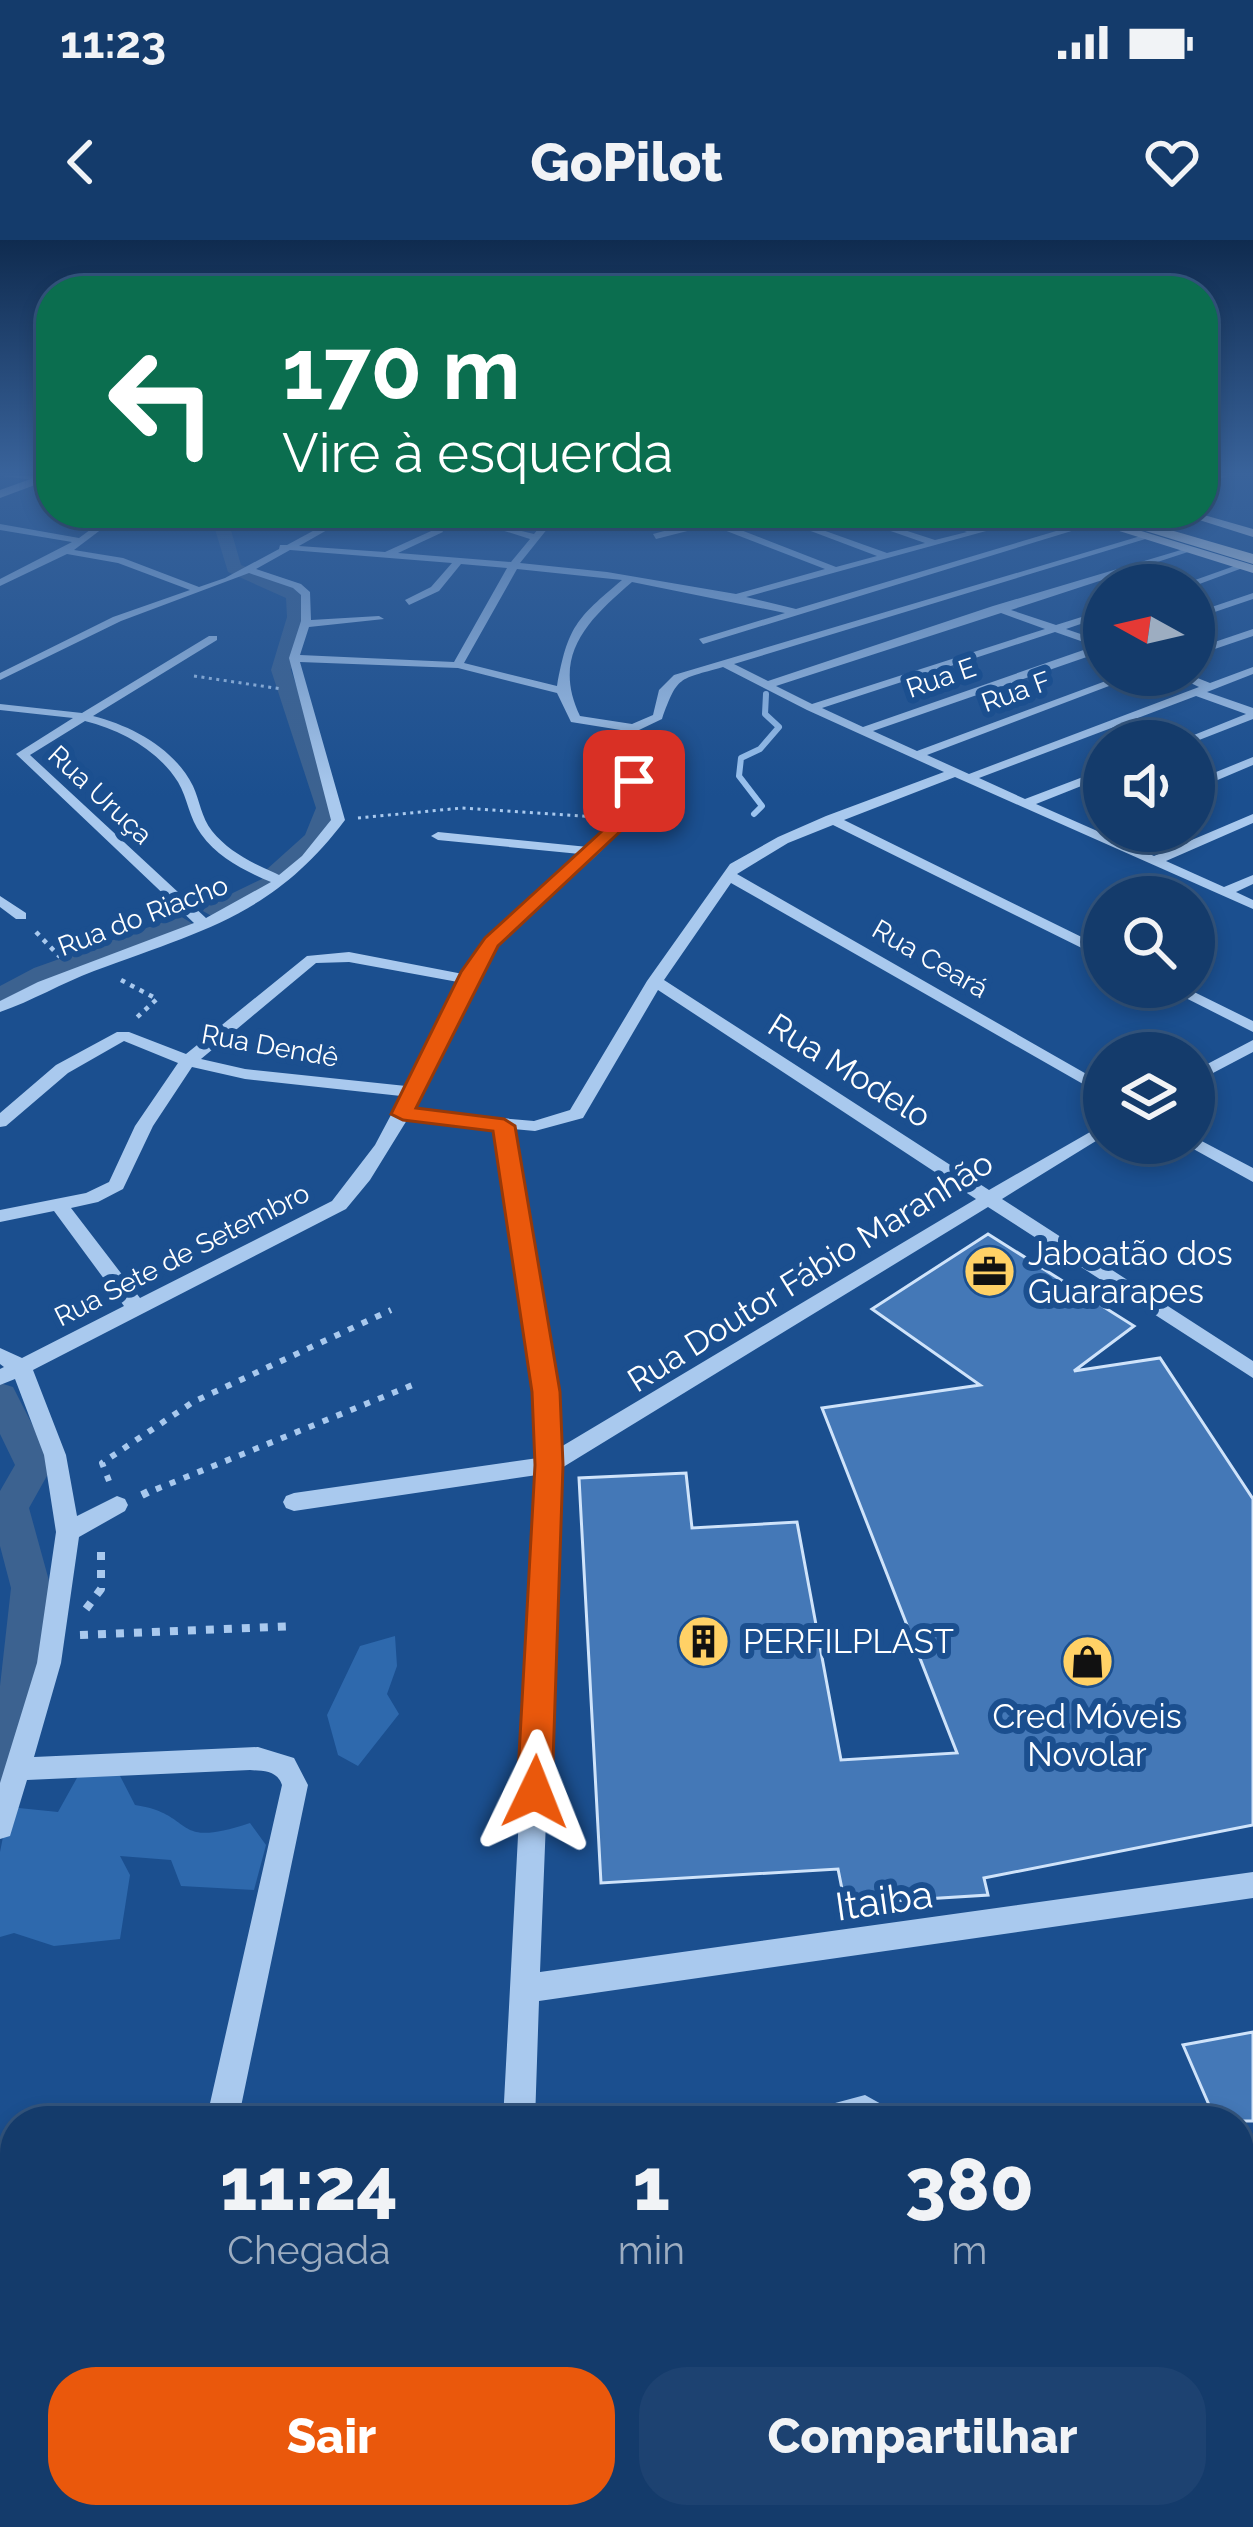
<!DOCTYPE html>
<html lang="pt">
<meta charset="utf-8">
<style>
:root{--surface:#143b6b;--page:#1d4271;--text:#f1f3f6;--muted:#9dadc1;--line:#33557e;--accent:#ea580c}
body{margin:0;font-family:Raleway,sans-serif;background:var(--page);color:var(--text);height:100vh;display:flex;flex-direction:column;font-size:45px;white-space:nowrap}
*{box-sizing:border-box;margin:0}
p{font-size:39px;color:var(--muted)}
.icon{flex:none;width:66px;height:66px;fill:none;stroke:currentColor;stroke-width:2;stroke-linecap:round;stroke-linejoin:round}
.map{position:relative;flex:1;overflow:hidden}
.panel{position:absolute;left:0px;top:1866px;width:1254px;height:423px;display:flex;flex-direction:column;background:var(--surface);border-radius:48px 48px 0 0;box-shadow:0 6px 18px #0003,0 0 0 3px var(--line)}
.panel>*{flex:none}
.banner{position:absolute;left:36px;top:36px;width:1182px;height:252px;border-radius:48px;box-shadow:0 6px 18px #0003,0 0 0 3px var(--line);background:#0b6e4f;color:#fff;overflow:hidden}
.needle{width:78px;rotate:278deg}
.fabs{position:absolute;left:1083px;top:324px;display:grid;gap:24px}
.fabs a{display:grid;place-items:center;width:132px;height:132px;border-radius:50%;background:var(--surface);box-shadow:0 6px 18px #0003,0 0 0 3px var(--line);font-size:60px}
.pin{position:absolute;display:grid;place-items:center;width:102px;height:102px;color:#fff;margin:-51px;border-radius:24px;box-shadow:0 6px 18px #0006}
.me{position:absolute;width:132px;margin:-66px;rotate:2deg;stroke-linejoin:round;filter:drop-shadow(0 0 9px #0008)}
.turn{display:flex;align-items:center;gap:42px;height:252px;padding:0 48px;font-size:54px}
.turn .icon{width:156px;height:156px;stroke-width:2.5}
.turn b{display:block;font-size:84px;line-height:102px}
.eta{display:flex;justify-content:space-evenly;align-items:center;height:204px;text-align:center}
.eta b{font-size:72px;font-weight:800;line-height:84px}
.primary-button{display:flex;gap:24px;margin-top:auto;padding:24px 48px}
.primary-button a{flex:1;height:138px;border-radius:48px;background:var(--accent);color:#fff;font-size:48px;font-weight:800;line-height:138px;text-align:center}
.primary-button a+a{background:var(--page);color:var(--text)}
.status{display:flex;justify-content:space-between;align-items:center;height:84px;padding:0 60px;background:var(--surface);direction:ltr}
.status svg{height:33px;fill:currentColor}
header{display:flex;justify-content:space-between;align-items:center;height:156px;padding:0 48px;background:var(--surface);font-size:54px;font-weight:800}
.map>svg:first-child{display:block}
.green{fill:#2e69ad}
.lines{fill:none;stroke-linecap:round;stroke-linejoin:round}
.stream{stroke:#9cc4f0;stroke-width:6}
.canal{fill:#3c6290;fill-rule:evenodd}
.building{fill:#4478b7;stroke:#cfe3fa;stroke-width:3}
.path-far3{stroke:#a9c9ee;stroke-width:3;stroke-dasharray:3 4.5;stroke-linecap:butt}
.path-far2{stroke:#a9c9ee;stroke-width:4.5;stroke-dasharray:4.5 6;stroke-linecap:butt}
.path-far1{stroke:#a9c9ee;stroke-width:6;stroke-dasharray:6 9;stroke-linecap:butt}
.path{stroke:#a9c9ee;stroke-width:8;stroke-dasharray:8 10;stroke-linecap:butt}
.minor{fill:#a9c9ee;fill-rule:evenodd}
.major{fill:#f0f6ff;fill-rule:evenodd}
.highway{fill:#fff;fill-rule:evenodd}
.route{fill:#ea580c;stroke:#983908;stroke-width:3}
.labels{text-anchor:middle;stroke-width:12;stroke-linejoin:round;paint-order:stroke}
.far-street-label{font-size:27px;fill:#fff;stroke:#1b4f8f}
.street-label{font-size:33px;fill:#fff;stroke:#1b4f8f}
.poi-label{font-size:33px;fill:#fff;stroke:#1b4f8f;text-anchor:start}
.near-street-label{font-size:39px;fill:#fff;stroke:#1b4f8f}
</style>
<div class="status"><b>11:23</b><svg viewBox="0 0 49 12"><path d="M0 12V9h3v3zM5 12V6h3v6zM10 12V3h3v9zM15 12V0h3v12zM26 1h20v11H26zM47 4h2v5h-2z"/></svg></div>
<header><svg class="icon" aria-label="back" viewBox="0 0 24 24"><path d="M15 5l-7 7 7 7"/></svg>GoPilot<svg class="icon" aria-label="heart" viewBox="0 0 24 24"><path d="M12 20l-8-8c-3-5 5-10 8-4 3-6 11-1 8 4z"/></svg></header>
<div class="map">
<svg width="1253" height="2287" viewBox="0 0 1253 2287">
<rect width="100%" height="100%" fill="#1b4f8f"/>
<!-- green -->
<path class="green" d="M395 1396 397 1426 387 1454 399 1474 358 1526 338 1515 327 1475 360 1406Z
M119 1534 135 1565C197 1574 170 1610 250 1583L266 1605 254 1650 181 1646 171 1620 120 1616 130 1635 120 1699 54 1706 14 1693 0 1697V1612L9 1567 58 1572 78 1536Z
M15 1946V2274H53L49 2287H0V1977Z"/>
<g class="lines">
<!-- stream -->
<path class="stream" d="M754 574 762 566 739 536 741 518 760 509 779 487 765 474 766 454"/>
<!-- canal -->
<path class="canal" d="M210 273H226L241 325 288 343 303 357 305 377 291 430 338 568C327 596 305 635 273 642L272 650 215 678 203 671 206 666 264 638 266 630 305 595 316 568 271 430 287 377 286 358 228 332Z
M180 676 193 684 189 689 0 765V746L34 728Z
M0 1143 13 1147 53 1225 29 1268 51 1348 40 1483 16 1548 0 1554V1446L11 1348 0 1306V1251L15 1225 0 1194Z"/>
</g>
<!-- building -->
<path class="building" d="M988 994 1134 1086 1074 1131 1160 1118 1253 1259V1585L984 1638 988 1655 845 1664 838 1629 601 1643 579 1238 686 1233 692 1288 797 1282 841 1520 957 1513 822 1168 980 1145 872 1069Z
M1253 1792V1881H1216L1183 1805Z"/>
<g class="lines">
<!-- path-far3 -->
<path class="path-far3" d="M194 436 282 449
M358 578 462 568 596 577"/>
<!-- path-far2 -->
<path class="path-far2" d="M36 692 60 717
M121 740 157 759 134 780"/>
<!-- path-far1 -->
<path class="path-far1" d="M109 1241 102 1223 193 1162 391 1070
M142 1255 415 1144"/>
<!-- path -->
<path class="path" d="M142 1255 148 1252
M86 1369 101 1349V1304
M80 1395 295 1386"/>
<!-- minor -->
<path class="minor" d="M3 236H42L46 238 42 241Z
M1215 236H1227L1203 244V238Z
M113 273H123L74 310 123 318 199 347 225 338 279 309 280 305H287L346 273H357L299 306 385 312 440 287 443 292 398 313 511 322 530 299 447 273 534 294 551 273H560L520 323 607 332 736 354 825 329 711 285 656 299 653 294 702 281 685 273 712 279 749 273 720 282 836 327 877 316 763 273H775L887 313 925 303 839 273H852L935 300 967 292 916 273C937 273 953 286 974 288 998 291 1027 273 1052 273L746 357 796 369 1093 280 1101 282 703 404 699 399 785 373 632 342C588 380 551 415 580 476L632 484 653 475 659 450 674 435 1144 295 1152 297 734 424 768 441 993 366 1191 307V311L1011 370 1056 385 1104 370V376L1066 389 1104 402V411L873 491 917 511 1122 435H1138L927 515 969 534 1199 447 1174 435H1190L1210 443 1253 427V434L1207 452 1253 468V479L1194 502 1179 501 1246 474 1196 456 979 538 1025 559 1104 529V537L1036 564 1154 616 1253 574V583L1166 621 1224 647 1253 635V644L1236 652 1253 660V669L955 537 844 580 1104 708V719L833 585 788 603 737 634 1104 844V856L731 643 664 740 989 950 1104 884V896L1002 959 1253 1121V1138L988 967 560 1229 540 1732 1253 1632V1658L539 1761 535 1881H503L537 1235 294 1271 286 1268 283 1262 286 1256 294 1253 538 1218 534 1115 496 888 407 880 370 940 346 969 33 1130 66 1215 77 1276 117 1256 125 1259 128 1265 125 1271 79 1297 61 1423 34 1517 258 1507 294 1518 308 1545 238 1881H206L282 1545C277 1530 263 1531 250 1530L27 1540 10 1596 0 1599V1543L37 1423 56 1292 44 1215 15 1139 0 1145V1129L4 1127 0 1124V1108L22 1118 124 1066 54 971 0 982V970L86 953 109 942 135 886 178 823 124 801 68 833 6 886 0 887V873L56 825 117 792H129L186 814 307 716 349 712 463 734 498 686 580 614 438 600 431 596 438 592 588 607C633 565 627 548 627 491L571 482 557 453 458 428 300 422 345 580C273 676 200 691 94 731 62 743 32 761 0 772V761L38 742 194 683 16 514 73 478 0 470V464L82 473 209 396H217V400L93 476C132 486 174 508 193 546 200 561 201 577 212 591 228 611 252 623 275 633L279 635 302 616 331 580 289 418 301 381V355L293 348 249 333 121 381 0 440V433L113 377 190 350 118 323 67 314 0 346V339L72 302 0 290V284L79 298ZM290 310 452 323 431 347 405 360 409 365 439 351 461 324 507 328 454 422 300 415 309 387 384 379 379 376 311 380 310 352 301 344 256 329ZM517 329 622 340C576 379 568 386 557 446L464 423ZM1001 373 1045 389 812 464 776 446ZM1055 392 1095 406 863 487 822 468ZM723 427 807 470 944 532 826 576 778 597 730 624 647 741 570 870 534 881 412 870C437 816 460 756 496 707 531 660 628 608 639 554 643 534 639 510 639 490L662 479C678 435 678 440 723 427ZM85 481C121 490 158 510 178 542 188 559 189 578 201 594 218 618 245 631 271 642L206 678 30 515ZM349 722 458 742 406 846 245 829 201 819 316 723ZM658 750 976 959 559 1208 554 1115 513 889 535 891 583 878ZM192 827 245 839 401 856 375 905 332 961 140 1058 71 968 98 962 123 949 153 886Z
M1240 324 1248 326 1194 346 1181 345Z
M1253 353V359L1194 379V373Z
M1253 389V396L1194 416V409Z
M1253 517V525L1194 550V541Z
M0 656 26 673V679H16L0 667Z
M1164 747H1184L1253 781V792Z
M1253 800V812L1194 843V831Z
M1194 897 1253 928V942L1188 906 1186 903H1194Z
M865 1855 892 1870 897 1881H804L809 1870Z
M156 2274H192L191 2287H155Z
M462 2274H498L496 2287H460Z
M1075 2274H1111L1116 2287H1080Z"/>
<!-- major -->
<path class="major" d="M39 236 51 239 0 258V250Z
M1062 273H1082L1253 325V333Z
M1177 273H1197L1253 289V297Z"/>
<!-- highway -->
<path class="highway" d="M1087 273H1112L1253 314V324Z"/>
</g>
<!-- sky -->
<linearGradient id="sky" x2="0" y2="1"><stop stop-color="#0f2b4f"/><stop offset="0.42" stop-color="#39639b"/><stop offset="1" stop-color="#39639b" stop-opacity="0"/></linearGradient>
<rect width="1253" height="556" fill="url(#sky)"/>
<!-- route -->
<path class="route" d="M628 537 642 541 639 566 627 585 498 706 416 868 504 879 515 886 560 1152 563 1225 552 1552 547 1563 535 1568 522 1563 517 1552 535 1225 532 1152 493 891 403 880 391 874 461 732 485 698 612 582Z"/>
<!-- icons -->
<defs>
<symbol id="office-disc" viewBox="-11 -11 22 22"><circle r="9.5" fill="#ffd166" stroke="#1b4f8f"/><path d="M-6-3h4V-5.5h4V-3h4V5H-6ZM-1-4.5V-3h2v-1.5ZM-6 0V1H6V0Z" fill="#111"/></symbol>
<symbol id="building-disc" viewBox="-11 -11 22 22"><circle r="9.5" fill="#ffd166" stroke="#1b4f8f"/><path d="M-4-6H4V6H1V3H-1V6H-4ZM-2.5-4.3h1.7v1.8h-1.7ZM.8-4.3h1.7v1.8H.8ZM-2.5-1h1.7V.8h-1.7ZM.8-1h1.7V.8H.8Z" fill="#111"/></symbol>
<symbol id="shop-disc" viewBox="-11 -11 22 22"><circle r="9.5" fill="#ffd166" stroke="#1b4f8f"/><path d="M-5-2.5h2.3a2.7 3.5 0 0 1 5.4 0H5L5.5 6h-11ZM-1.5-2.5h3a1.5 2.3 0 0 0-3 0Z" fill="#111"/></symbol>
</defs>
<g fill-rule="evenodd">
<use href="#office-disc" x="960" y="1002" width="59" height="59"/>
<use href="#building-disc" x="674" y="1372" width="59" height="59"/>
<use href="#shop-disc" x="1058" y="1392" width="59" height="59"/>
</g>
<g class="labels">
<!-- far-street labels -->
<g class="far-street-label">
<text transform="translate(941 438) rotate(-19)" y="9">Rua E</text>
<text transform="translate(1016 452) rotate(-20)" y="9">Rua F</text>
<text transform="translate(100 555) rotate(43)" y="9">Rua Uruça</text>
<text transform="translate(143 676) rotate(-21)" y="9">Rua do Riacho</text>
<text transform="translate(930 719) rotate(30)" y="9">Rua Ceará</text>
<text transform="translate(270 806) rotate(10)" y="9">Rua Dendê</text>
<text transform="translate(182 1015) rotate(-27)" y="9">Rua Sete de Setembro</text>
</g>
<!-- street labels -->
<g class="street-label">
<text transform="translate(850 830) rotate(32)" y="12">Rua Modelo</text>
<text transform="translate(810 1031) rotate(-32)" y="12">Rua Doutor Fábio Maranhão</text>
</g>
<!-- poi labels -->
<g class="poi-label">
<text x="1028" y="1025">Jaboatão dos<tspan x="1028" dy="38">Guararapes</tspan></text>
<text x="743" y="1413">PERFILPLAST</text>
<text x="1087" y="1488" text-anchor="middle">Cred Móveis<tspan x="1087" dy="38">Novolar</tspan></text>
</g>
<!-- near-street labels -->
<g class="near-street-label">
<text transform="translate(884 1660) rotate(-8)" y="14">Itaiba</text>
</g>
</g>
</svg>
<div class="fabs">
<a><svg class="needle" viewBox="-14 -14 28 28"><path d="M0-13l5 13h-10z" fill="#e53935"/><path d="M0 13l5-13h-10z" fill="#9dadc1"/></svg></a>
<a><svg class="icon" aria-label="sound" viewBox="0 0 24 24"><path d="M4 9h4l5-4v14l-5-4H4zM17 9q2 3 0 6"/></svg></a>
<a><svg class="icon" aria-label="search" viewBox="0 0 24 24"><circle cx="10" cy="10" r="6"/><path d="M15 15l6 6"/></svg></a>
<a><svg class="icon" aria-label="layers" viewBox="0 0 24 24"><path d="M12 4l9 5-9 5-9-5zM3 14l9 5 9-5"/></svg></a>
</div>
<div class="pin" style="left:634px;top:541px;background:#d93025"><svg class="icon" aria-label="arrive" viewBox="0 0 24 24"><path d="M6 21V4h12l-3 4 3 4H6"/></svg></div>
<svg class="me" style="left:535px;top:1552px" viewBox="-20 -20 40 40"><path d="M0-17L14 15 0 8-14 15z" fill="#ea580c" stroke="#fff" stroke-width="4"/></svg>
<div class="banner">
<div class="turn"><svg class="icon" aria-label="left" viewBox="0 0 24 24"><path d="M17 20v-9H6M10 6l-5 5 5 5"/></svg><div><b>170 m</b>Vire à esquerda</div></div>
</div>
<section class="panel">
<div class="eta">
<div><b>11:24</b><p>Chegada</p></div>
<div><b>1</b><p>min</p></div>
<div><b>380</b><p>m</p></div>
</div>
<div class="primary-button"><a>Sair</a><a>Compartilhar</a></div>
</section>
</div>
